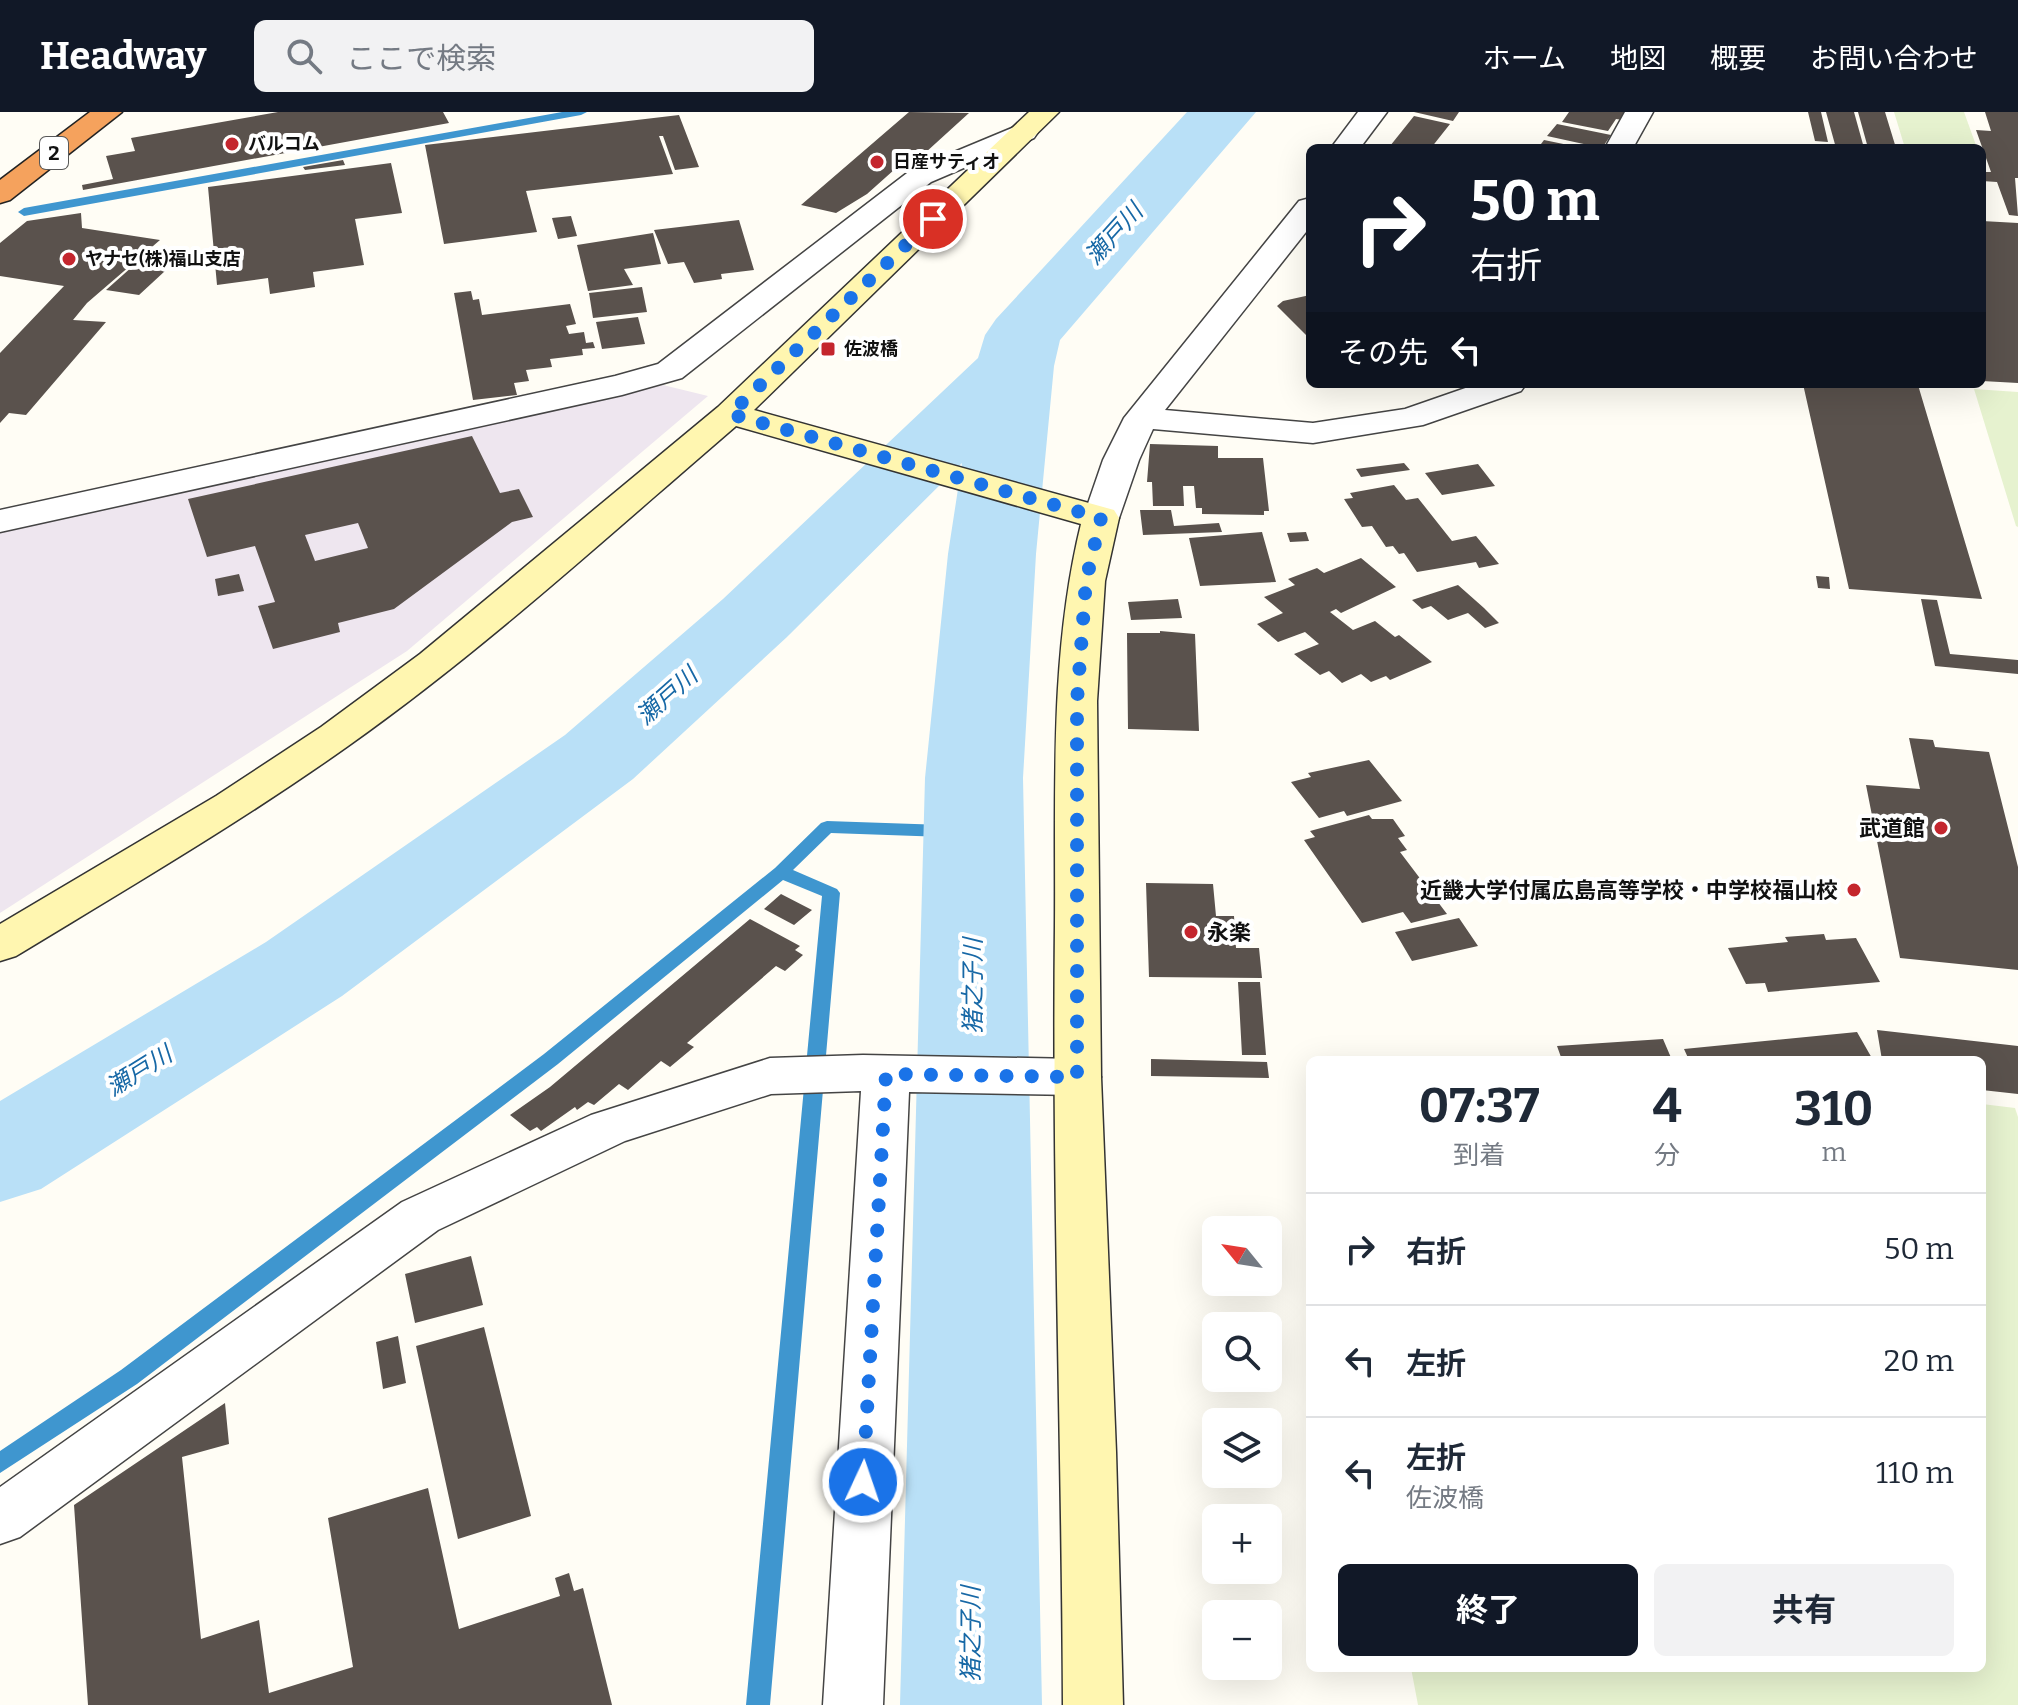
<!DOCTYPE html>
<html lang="ja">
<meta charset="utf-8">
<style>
:root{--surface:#fff;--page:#f2f2f3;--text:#1f2937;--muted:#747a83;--line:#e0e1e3;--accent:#111827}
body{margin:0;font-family:Bitter,"Noto Sans JP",serif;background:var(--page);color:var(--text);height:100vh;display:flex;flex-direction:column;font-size:30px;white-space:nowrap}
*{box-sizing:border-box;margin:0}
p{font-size:26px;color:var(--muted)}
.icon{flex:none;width:44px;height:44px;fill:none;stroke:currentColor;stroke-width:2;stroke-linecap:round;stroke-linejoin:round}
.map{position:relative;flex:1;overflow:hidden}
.details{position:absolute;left:1306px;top:944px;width:680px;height:616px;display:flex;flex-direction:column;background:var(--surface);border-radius:12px;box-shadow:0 8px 32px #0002}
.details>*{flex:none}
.guide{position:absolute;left:1306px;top:32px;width:680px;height:244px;border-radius:12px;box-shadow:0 8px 32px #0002;background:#111827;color:#fff;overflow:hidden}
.needle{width:52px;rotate:300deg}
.controls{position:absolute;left:1202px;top:1104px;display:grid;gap:16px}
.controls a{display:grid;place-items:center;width:80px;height:80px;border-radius:12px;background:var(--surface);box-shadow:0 8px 32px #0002;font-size:40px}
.pin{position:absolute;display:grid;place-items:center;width:68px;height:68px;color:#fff;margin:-34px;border:4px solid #fff;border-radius:50%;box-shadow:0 2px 8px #0007}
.me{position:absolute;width:88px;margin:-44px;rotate:3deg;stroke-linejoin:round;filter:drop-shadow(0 0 6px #0008)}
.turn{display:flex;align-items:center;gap:28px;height:168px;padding:0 32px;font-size:36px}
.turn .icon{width:104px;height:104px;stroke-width:2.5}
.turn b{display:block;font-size:56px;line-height:68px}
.then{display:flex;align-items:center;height:76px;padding:0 32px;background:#0003;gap:16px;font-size:30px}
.eta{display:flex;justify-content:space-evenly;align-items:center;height:136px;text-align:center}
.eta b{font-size:48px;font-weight:700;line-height:56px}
.button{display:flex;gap:16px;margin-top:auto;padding:16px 32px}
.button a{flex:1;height:92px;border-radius:12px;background:var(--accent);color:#fff;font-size:32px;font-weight:700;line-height:92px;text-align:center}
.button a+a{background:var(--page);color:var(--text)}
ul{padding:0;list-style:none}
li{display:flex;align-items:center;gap:24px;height:112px;padding:0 32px;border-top:2px solid var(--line)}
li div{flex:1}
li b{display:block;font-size:30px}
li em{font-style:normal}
header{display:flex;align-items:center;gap:48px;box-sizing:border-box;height:112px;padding:0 40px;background:var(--accent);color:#fff}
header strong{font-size:38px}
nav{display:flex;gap:44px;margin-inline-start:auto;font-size:28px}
.search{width:560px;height:72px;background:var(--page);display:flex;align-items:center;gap:20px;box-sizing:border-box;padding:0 28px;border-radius:12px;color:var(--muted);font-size:30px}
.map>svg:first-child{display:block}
.industrial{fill:#eee6ef}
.pitch{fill:#e6f2cf}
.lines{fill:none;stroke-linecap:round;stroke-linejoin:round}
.stream{fill:#3f96cf;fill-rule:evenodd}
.river{fill:#b9e0f7;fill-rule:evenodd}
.building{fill:#5a524d;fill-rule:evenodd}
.street-casing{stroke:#444;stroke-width:3}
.secondary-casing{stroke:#333;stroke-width:3}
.highway-casing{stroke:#222;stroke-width:3}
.street{fill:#fff;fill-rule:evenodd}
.secondary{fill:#fff6b0;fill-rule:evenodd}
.highway{fill:#f5a25d;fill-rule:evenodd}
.route{stroke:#1a73e8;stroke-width:14;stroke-dasharray:0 25.2}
.poi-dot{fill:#c4262e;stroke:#fff;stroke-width:3}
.labels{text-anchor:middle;stroke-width:8;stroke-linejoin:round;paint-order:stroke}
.far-poi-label{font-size:18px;font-weight:bold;fill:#111;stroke:#fff;text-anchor:start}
.shield{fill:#fff;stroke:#585858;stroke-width:2}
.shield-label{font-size:20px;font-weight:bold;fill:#111}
.poi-label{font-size:22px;font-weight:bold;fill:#111;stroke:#fff;text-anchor:end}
.water-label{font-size:24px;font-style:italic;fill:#1768a6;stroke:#fff}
</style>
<header>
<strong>Headway</strong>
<div class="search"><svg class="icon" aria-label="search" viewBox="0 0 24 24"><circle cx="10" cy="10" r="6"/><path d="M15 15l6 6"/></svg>ここで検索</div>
<nav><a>ホーム</a><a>地図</a><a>概要</a><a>お問い合わせ</a></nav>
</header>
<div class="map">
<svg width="2018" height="1593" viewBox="0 0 2018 1593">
<rect width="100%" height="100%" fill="#fffdf5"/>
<!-- industrial -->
<path class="industrial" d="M663 273 708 284 407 539 0 801V417Z"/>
<!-- pitch -->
<path class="pitch" d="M1894 0H1964L1977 36H1905Z
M1974 277 2018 280V415L2016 414Z
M1982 992 2015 996 2018 1005V1593H1418L1411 1556H1982Z"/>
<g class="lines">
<!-- stream -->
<path class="stream" d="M562 0H587L581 3 24 104 18 100 24 96Z
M827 709 973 714 982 720 973 726 831 721 793 758 837 777 840 781 770 1593H746L822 784 783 768 558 952 137 1272 0 1361V1339L121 1258 544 942 775 756 821 711Z"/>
<!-- river -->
<path class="river" d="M1187 0H1256L1060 228 1054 254 1036 442 1023 666 1042 1593H900L925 666 948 442 962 351 787 525 633 667 342 884 41 1077 0 1090V989L266 830 565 623 723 487 978 246 985 223 996 207Z"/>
</g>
<!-- building -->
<path class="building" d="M278 0H443L449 11 83 78 82 73 113 67 106 44 135 39 131 26Z
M909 0 969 1 914 51 904 49 867 82 836 101 801 93Z
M1414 0H1459L1453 9Z
M1569 0H1628L1623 8 1616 7 1608 19 1562 10Z
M1808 0H1821L1828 30 1815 29Z
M1826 0H1854L1864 36H1836Z
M1858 0H1885L1896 36H1868Z
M1985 0H2018V66H2015L2018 104 2009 103 1997 70 1982 69V60H1991L1976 18 1991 19Z
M679 3 699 55 675 58 663 24H659L673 62 526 79 537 120 444 132 425 33Z
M1414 4 1450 12 1431 36 1390 34Z
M1557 12 1611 23 1602 36 1547 24Z
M1544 28 1578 35V36H1538Z
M343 48 345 53 305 58 303 55Z
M391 51 402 101 355 107 364 153 313 160 315 175 270 182 268 166 217 173 208 75Z
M81 101 82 116 160 128 87 191 73 208 106 210 26 303 9 301 0 311V241L64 174 0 164V131L27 109Z
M571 104 577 124 558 127 552 106Z
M739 108 754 158 721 162 722 167 694 171 684 150 668 152 654 118Z
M1982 109 2018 111V271L1982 269Z
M653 121 661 152 624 157 633 173 588 179 577 133Z
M133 154 165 159 139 183 106 178Z
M642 175 647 200 593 206 589 181Z
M471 179 473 188 479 187 482 203 570 192 576 212 566 214 569 222 584 220 586 231 593 230 595 236 582 237 583 243 550 247 552 255 526 258 529 269 514 271 517 283 473 288 454 181Z
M1310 183V227L1277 194 1283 189Z
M638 205 645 232 602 237 596 210Z
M1803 272 1918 273 1982 487 1849 477Z
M472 324 500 381 519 377 533 405 512 410 394 497 338 511 340 520 273 537 258 494 275 490 255 434 207 445 188 387ZM358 411 368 436 315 449 305 423Z
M1150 332 1218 334V346H1263L1269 399H1264V403L1202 402V396H1196L1194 374H1183L1184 394H1153L1152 370H1147Z
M1404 351 1410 358 1361 365 1356 357Z
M1478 352 1495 374 1442 383 1425 361Z
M1394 373 1406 388 1418 386 1452 429 1476 424 1499 452 1479 456 1476 450 1417 460 1404 441 1399 442 1393 434 1386 435 1372 414 1362 415 1344 387 1353 386 1350 381Z
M1140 398H1171L1174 414 1219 411 1222 420 1143 423Z
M1262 420 1276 470 1200 474 1189 426Z
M1306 420 1309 429 1290 430 1287 421Z
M1361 446 1396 475 1341 501 1336 497 1330 500 1353 518 1375 509 1395 525 1399 523 1432 550 1390 568 1386 564 1371 570 1361 562 1342 571 1329 559 1320 563 1294 542 1319 532 1305 520 1278 530 1257 512 1283 501 1264 485 1295 473 1288 467 1317 456 1324 461Z
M239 462 244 479 218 484 215 467Z
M1816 464 1829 465 1830 477 1818 476Z
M1458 473 1484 496 1499 511 1485 516 1468 501 1448 508 1431 494 1422 497 1412 488Z
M1178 487 1182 506 1131 508 1128 490Z
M1921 487 1937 488 1950 542 2018 548V562L1935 554Z
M1160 519 1195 522 1199 619 1128 617 1127 521H1160Z
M1909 626 1933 628 1935 635 1989 640 2018 755V858L1900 846 1866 673 1920 677Z
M1369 648 1402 689 1347 704 1344 699 1319 706 1291 670 1311 665 1308 661Z
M1369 703 1372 707H1393L1405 724 1398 726 1407 738 1400 740 1447 802 1411 811 1403 800 1362 811 1304 728 1315 725 1310 719Z
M1146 771 1213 772 1216 804H1234L1236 836H1259L1262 866 1149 865Z
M781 782 812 798 794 813 764 797Z
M1459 806 1478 834 1412 849 1395 820Z
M750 807 800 834 795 838 803 843 785 859 776 854 687 931 694 935 670 955 661 949 628 978 619 972 594 993 588 990 577 998 575 995 541 1019 537 1015 530 1019 510 1003 550 975Z
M1824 822 1826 828 1856 826 1880 870 1768 880 1765 871 1746 872 1728 836 1788 830 1785 825Z
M1238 870H1260L1266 943H1242Z
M1877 918 2018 934V982L1982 978V948H1882Z
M1857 920 1873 948H1689L1684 937Z
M1663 927 1672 948H1562L1557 934Z
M1151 947 1267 950 1269 966 1151 964Z
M471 1144 483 1193 415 1211 405 1162Z
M484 1215 531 1404 458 1427 416 1234Z
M398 1224 406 1271 383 1277 376 1230Z
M225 1291 229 1332 182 1345 201 1527 259 1508 269 1581 353 1555 328 1406 428 1376 459 1517 560 1484 555 1466 569 1461 574 1479 583 1476 612 1593H88L74 1393Z"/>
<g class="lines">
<defs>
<path id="street" d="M1358 0H1387L1360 36H1331Z
M1625 0H1653L1633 36H1605Z
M1024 11 1034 14 1038 20 1034 26 931 70 682 266 622 283 0 420V398L615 264 658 252 911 58Z
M1310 86V115L1165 298 1313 311 1405 297 1477 272H1526L1521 279 1423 313 1313 331 1153 317 1139 348 1119 406 1114 414 1101 417 1088 414 1083 406 1103 348 1124 306 1299 89Z
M863 943 1077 947 1094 952 1101 965 1094 978 1077 983 909 980 883 1593H823L861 979 771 982 625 1029 438 1118 20 1425 0 1432V1375L402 1090 591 1003 770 946Z"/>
<path id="secondary" d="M1029 0H1059L754 298 1114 398 1119 406 1105 469 1097 589 1101 965 1116 1340 1123 1593H1063C1062 1333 1052 1074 1055 814 1056 680 1049 543 1081 412L736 314C609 423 485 537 348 634 241 710 128 776 16 844L0 849V812L216 684 321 615 420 542 718 295Z"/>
<path id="highway" d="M90 0H122L10 88 0 91V68Z"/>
</defs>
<!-- street casing -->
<use href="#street" class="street-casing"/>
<!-- secondary casing -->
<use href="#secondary" class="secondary-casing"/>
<!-- highway casing -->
<use href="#highway" class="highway-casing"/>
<!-- street -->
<use href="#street" class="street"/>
<!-- secondary -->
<use href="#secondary" class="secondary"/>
<!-- highway -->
<use href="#highway" class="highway"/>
</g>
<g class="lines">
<!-- route -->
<path class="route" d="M863 1370 886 962 1077 965V589L1086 469 1101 406 730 302 933 107"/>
</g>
<!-- markers -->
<g class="poi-dot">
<circle cx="232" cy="32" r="8"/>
<circle cx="877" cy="50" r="8"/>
<circle cx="69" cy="147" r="8"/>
<rect x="820" y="229" width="16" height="16" rx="4"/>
<circle cx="1941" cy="716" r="8"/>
<circle cx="1854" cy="778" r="8"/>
<circle cx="1191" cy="820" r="8"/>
</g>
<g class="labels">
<!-- far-poi labels -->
<g class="far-poi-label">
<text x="248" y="38">バルコム</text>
<text x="893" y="56">日産サティオ</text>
<text x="85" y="153">ヤナセ(株)福山支店</text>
<text x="844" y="243">佐波橋</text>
</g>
<!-- shield labels -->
<rect class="shield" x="40" y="25" width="28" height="32" rx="6"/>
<g class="shield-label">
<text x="54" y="48">2</text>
</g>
<!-- poi labels -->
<g class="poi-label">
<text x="1925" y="724">武道館</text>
<text x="1838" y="786">近畿大学付属広島高等学校・中学校福山校</text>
<text x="1207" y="828" text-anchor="start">永楽</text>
</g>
<!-- water labels -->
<g class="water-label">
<text transform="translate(1114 122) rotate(-48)" y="8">瀬戸川</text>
<text transform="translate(667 584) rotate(-42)" y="8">瀬戸川</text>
<text transform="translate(973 874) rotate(-90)" y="8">猪之子川</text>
<text transform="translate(139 959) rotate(-32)" y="8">瀬戸川</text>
<text transform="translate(971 1522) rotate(-90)" y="8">猪之子川</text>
</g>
</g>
</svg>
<div class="controls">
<a><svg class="needle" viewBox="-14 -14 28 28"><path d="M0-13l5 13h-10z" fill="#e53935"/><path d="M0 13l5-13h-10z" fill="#747a83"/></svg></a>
<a><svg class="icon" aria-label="search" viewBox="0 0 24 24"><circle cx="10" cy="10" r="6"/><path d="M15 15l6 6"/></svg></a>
<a><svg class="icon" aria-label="layers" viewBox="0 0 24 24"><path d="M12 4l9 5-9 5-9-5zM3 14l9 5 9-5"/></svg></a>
<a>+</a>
<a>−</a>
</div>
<div class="pin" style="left:933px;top:107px;background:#d93025"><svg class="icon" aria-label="arrive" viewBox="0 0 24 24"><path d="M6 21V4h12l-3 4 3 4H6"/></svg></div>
<svg class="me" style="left:863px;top:1370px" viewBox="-20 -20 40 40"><circle r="17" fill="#1a73e8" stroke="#fff" stroke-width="3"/><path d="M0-11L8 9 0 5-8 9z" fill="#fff"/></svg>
<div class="guide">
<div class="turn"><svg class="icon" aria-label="right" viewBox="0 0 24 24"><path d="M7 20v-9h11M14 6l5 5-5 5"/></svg><div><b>50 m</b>右折</div></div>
<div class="then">その先<svg class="icon" aria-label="left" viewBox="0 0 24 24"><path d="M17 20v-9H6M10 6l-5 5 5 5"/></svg></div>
</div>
<section class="details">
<div class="eta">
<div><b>07:37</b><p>到着</p></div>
<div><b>4</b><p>分</p></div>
<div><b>310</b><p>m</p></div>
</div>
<ul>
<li><svg class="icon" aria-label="right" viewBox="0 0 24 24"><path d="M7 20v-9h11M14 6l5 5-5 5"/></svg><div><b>右折</b></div><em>50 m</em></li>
<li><svg class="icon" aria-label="left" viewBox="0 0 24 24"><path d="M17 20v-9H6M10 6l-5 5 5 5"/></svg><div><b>左折</b></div><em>20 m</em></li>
<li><svg class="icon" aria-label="left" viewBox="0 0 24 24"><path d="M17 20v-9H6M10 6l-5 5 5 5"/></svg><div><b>左折</b><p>佐波橋</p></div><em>110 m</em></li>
</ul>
<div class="button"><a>終了</a><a>共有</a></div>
</section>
</div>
